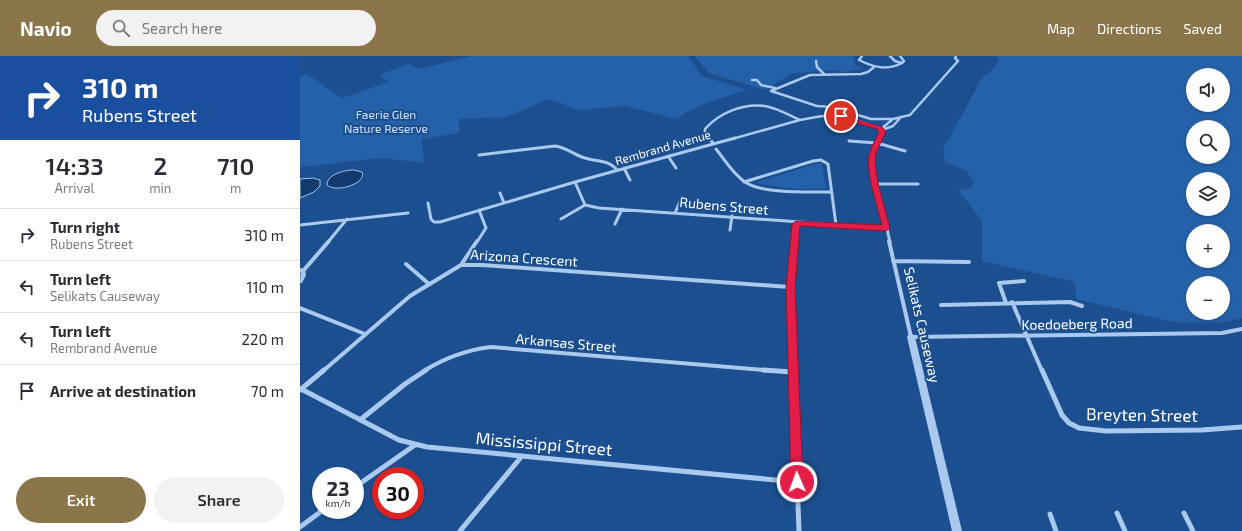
<!DOCTYPE html>
<meta charset="utf-8">
<style>
:root{--surface:#fff;--page:#f2f2f3;--text:#2b2b33;--muted:#7c7c81;--line:#e1e1e2;--accent:#8a764a}
body{margin:0;font-family:"Exo 2",sans-serif;background:var(--page);color:var(--text);height:100vh;display:flex;flex-direction:column;font-size:15px;white-space:nowrap}
*{box-sizing:border-box;margin:0}
p{font-size:13px;color:var(--muted)}
.icon{flex:none;width:22px;height:22px;fill:none;stroke:currentColor;stroke-width:2;stroke-linecap:round;stroke-linejoin:round}
.map{position:relative;flex:1;overflow:hidden}
.side{display:flex;flex-direction:column;background:var(--surface);width:300px}
.side>*{flex:none}
.top-card{background:#1a4fa0;color:#fff;overflow:hidden}
.controls{position:absolute;left:886px;top:12px;display:grid;gap:8px}
.controls a{display:grid;place-items:center;width:44px;height:44px;border-radius:50%;background:var(--surface);box-shadow:0 1px 3px #0004;font-size:20px}
.speed{position:absolute;left:12px;top:411px;display:flex;gap:8px;font-size:20px;font-weight:700;text-align:center}
.speed>*{display:grid;place-content:center;width:52px;height:52px;border-radius:50%;background:var(--surface);box-shadow:0 1px 3px #0004;line-height:1}
.speed small{font-size:10px;font-weight:400}
.speed .limit{border:6px solid #d22;background:#fff;color:#111}
.pin{position:absolute;display:grid;place-items:center;width:34px;height:34px;color:#fff;margin:-17px;border:2px solid #fff;border-radius:50%;box-shadow:0 1px 4px #0007}
.me{position:absolute;width:44px;margin:-22px;rotate:358deg;stroke-linejoin:round;filter:drop-shadow(0 0 3px #0008)}
.turn{display:flex;align-items:center;gap:14px;height:84px;padding:0 16px;font-size:18px}
.turn .icon{width:52px;height:52px;stroke-width:2.5}
.turn b{display:block;font-size:28px;line-height:34px}
.eta{display:flex;justify-content:space-evenly;align-items:center;height:68px;text-align:center}
.eta b{font-size:24px;font-weight:600;line-height:28px}
.action{display:flex;gap:8px;margin-top:auto;padding:8px 16px}
.action a{flex:1;height:46px;border-radius:24px;background:var(--accent);color:#fff;font-size:16px;font-weight:600;line-height:46px;text-align:center}
.action a+a{background:var(--page);color:var(--text)}
ul{padding:0;list-style:none}
li{display:flex;align-items:center;gap:12px;height:52px;padding:0 16px;border-top:1px solid var(--line)}
li div{flex:1}
li b{display:block;font-size:15px}
li em{font-style:normal}
header{display:flex;align-items:center;gap:24px;box-sizing:border-box;height:56px;padding:0 20px;background:var(--accent);color:#fff}
header strong{font-size:19px}
nav{display:flex;gap:22px;margin-inline-start:auto;font-size:14px}
.search{width:280px;height:36px;background:var(--page);display:flex;align-items:center;gap:10px;box-sizing:border-box;padding:0 14px;border-radius:22px;color:var(--muted);font-size:15px}
main{display:flex;flex:1;min-height:0}
.map>svg:first-child{display:block}
.green{fill:#2461a8;fill-rule:evenodd}
.water{fill:#123a6d;stroke:#9cc4f0}
.lines{fill:none;stroke-linecap:round;stroke-linejoin:round}
.minor-far3{stroke:#a9c9ee;stroke-width:2.5}
.minor-far2{stroke:#a9c9ee;stroke-width:3}
.minor-far1{stroke:#a9c9ee;stroke-width:4}
.minor{stroke:#a9c9ee;stroke-width:5}
.tertiary{fill:#a9c9ee;fill-rule:evenodd}
.route{fill:#e11d48;stroke:#92132f}
.labels{text-anchor:middle;stroke-width:4;stroke-linejoin:round;paint-order:stroke}
.far-park-label{font-size:12px;fill:#cfe3fa;stroke:#1b4f8f}
.far-street-label{font-size:12px;fill:#fff;stroke:#1b4f8f}
.street-label{font-size:14px;fill:#fff;stroke:#1b4f8f}
.near-street-label{font-size:17px;fill:#fff;stroke:#1b4f8f}
</style>
<header>
<strong>Navio</strong>
<div class="search"><svg class="icon" aria-label="search" viewBox="0 0 24 24"><circle cx="10" cy="10" r="6"/><path d="M15 15l6 6"/></svg>Search here</div>
<nav><a>Map</a><a>Directions</a><a>Saved</a></nav>
</header>
<main>
<section class="side">
<div class="top-card">
<div class="turn"><svg class="icon" aria-label="right" viewBox="0 0 24 24"><path d="M7 20v-9h11M14 6l5 5-5 5"/></svg><div><b>310 m</b>Rubens Street</div></div>
</div>
<div class="eta">
<div><b>14:33</b><p>Arrival</p></div>
<div><b>2</b><p>min</p></div>
<div><b>710</b><p>m</p></div>
</div>
<ul>
<li><svg class="icon" aria-label="right" viewBox="0 0 24 24"><path d="M7 20v-9h11M14 6l5 5-5 5"/></svg><div><b>Turn right</b><p>Rubens Street</p></div><em>310 m</em></li>
<li><svg class="icon" aria-label="left" viewBox="0 0 24 24"><path d="M17 20v-9H6M10 6l-5 5 5 5"/></svg><div><b>Turn left</b><p>Selikats Causeway</p></div><em>110 m</em></li>
<li><svg class="icon" aria-label="left" viewBox="0 0 24 24"><path d="M17 20v-9H6M10 6l-5 5 5 5"/></svg><div><b>Turn left</b><p>Rembrand Avenue</p></div><em>220 m</em></li>
<li><svg class="icon" aria-label="arrive" viewBox="0 0 24 24"><path d="M6 21V4h12l-3 4 3 4H6"/></svg><div><b>Arrive at destination</b></div><em>70 m</em></li>
</ul>
<div class="action"><a>Exit</a><a>Share</a></div>
</section>
<div class="map">
<svg width="942" height="475" viewBox="0 0 942 475">
<rect width="100%" height="100%" fill="#1b4f8f"/>
<!-- green -->
<path class="green" d="M172 0H388L402 20 447 34C423 42 397 48 376 63L325 50 279 54 249 43 206 61 159 63V77L122 83 124 107 82 102 0 111V20L7 18 42 42 88 26 79 19 109 8 120 13Z
M395 0H554L552 2 556 9 564 12 546 16 528 14 491 18 465 34 409 17Z
M696 0H942V262L924 266 877 267 776 243 775 226 682 205V165L658 134 670 132 674 126 666 115 645 106 643 93 683 20 690 17 699 3ZM893 19H923V49H893ZM893 71H923V101H893ZM893 123H923V153H893ZM893 175H923V205H893ZM893 227H923V257H893Z
M519 107 522 108 526 133H497L459 128 457 126Z"/>
<!-- water -->
<path class="water" d="M54 114 62 116C67 128 36 137 27 129 27 118 45 114 54 114Z
M13 122 20 124V130L14 136 0 142V123Z"/>
<g class="lines">
<!-- minor-far3 -->
<path class="minor-far3" d="M562 0 559 4C573 11 587 15 602 7
M590 0 595 5 602 7
M600 0 604 5 602 7
M516 5 517 11 524 18
M574 11 568 16 561 18 510 19 471 35 517 50 531 51 571 63H593L610 59 658 5 655 2 656 0
M452 24H457L461 29 475 32
M581 73 593 63
M582 74 593 70 601 61
M410 83 405 77V73C419 57 443 47 465 50 477 52 489 59 500 64
M432 83 500 64 522 60 548 62 578 71 583 75 580 83"/>
<!-- minor-far2 -->
<path class="minor-far2" d="M409 82 413 87
M580 82 573 98V112L590 186
M549 85 577 87 605 95
M416 93C425 104 433 118 445 126 462 138 509 136 531 136
M179 99 255 90C268 92 274 99 285 102 297 106 308 103 317 114
M368 100 376 112
M324 112 330 124
M275 126 285 149
M444 126 513 105 521 104 528 108 536 169
M575 128H618
M200 137 204 147
M128 147 131 163 134 166H140L275 126 435 82
M285 149 299 152 586 172
M375 157 382 141
M261 163 285 149
M315 168 322 153
M0 169 108 157
M430 174 432 160
M28 186 47 163
M177 186 186 172 179 154
M494 186 496 167"/>
<!-- minor-far1 -->
<path class="minor-far1" d="M589 185 611 281 922 277 942 273
M593 205 669 206
M106 208 129 228
M161 209 177 185
M0 214 3 215 29 185
M712 246 742 315
M706 247 699 227 724 225
M641 249 770 246 782 250
M0 252 65 278
M23 315 110 240 161 209H182L490 231
M124 315C146 301 166 294 191 291L475 315
M493 315 490 231 494 185"/>
<!-- minor -->
<path class="minor" d="M463 314 493 316
M493 314 499 475
M742 314 762 359 769 367 779 372 806 375 902 374 942 371
M1 333 99 384 127 391 497 426
M0 334 24 314
M60 364 105 328 126 314
M55 431 115 389
M817 457 825 475
M884 457 893 475
M750 458 756 475
M0 471 23 454
M160 475 222 400"/>
<!-- tertiary -->
<path class="tertiary" d="M1 213H5L6 219 2 227H0Z
M611 278 614 279 615 281 662 475H652L607 281 608 279Z"/>
</g>
<!-- route -->
<path class="route" d="M539 59 582 71 586 75C583 83 578 91 576 98 572 114 586 156 590 172L586 175 500 170 495 231 503 426 502 430 497 432 493 430 491 426 486 231 492 168 496 165 582 169C578 153 565 114 569 99 571 91 576 83 579 76L577 73 539 62Z"/>
<g class="labels">
<!-- far-park labels -->
<g class="far-park-label">
<text x="86" y="63">Faerie Glen<tspan x="86" dy="14">Nature Reserve</tspan></text>
</g>
<!-- far-street labels -->
<g class="far-street-label">
<text transform="translate(363 92) rotate(-16)" y="4">Rembrand Avenue</text>
</g>
<!-- street labels -->
<g class="street-label">
<text transform="translate(424 150) rotate(5)" y="5">Rubens Street</text>
<text transform="translate(224 202) rotate(4)" y="5">Arizona Crescent</text>
<text transform="translate(777 268) rotate(-1)" y="5">Koedoeberg Road</text>
<text transform="translate(622 269) rotate(77)" y="5">Selikats Causeway</text>
<text transform="translate(266 287) rotate(5)" y="5">Arkansas Street</text>
</g>
<!-- near-street labels -->
<g class="near-street-label">
<text transform="translate(842 359) rotate(1)" y="6">Breyten Street</text>
<text transform="translate(244 388) rotate(5)" y="6">Mississippi Street</text>
</g>
</g>
</svg>
<div class="controls">
<a><svg class="icon" aria-label="sound" viewBox="0 0 24 24"><path d="M4 9h4l5-4v14l-5-4H4zM17 9q2 3 0 6"/></svg></a>
<a><svg class="icon" aria-label="search" viewBox="0 0 24 24"><circle cx="10" cy="10" r="6"/><path d="M15 15l6 6"/></svg></a>
<a><svg class="icon" aria-label="layers" viewBox="0 0 24 24"><path d="M12 4l9 5-9 5-9-5zM3 14l9 5 9-5"/></svg></a>
<a>+</a>
<a>−</a>
</div>
<div class="speed"><div>23<small>km/h</small></div><div class="limit">30</div></div>
<div class="pin" style="left:541px;top:60px;background:#d93025"><svg class="icon" aria-label="arrive" viewBox="0 0 24 24"><path d="M6 21V4h12l-3 4 3 4H6"/></svg></div>
<svg class="me" style="left:497px;top:426px" viewBox="-20 -20 40 40"><circle r="17" fill="#e11d48" stroke="#fff" stroke-width="3"/><path d="M0-11L8 9 0 5-8 9z" fill="#fff"/></svg>
</div>
</main>
